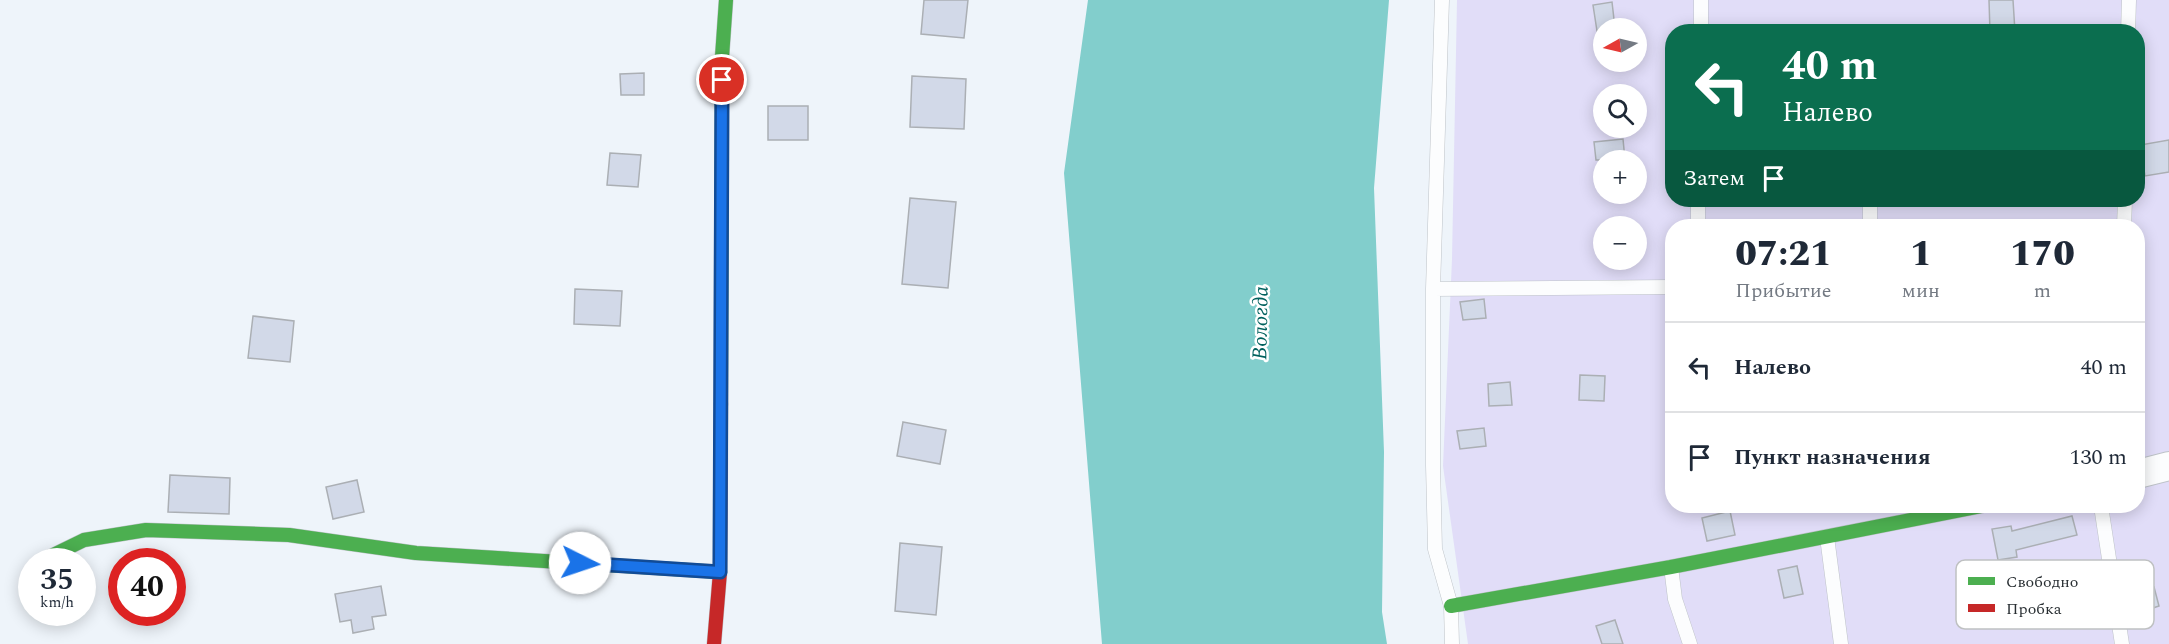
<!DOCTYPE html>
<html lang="ru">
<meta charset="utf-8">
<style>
:root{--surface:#fff;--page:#f2f2f3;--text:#1f2937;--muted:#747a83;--line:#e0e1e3}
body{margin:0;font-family:Spectral,serif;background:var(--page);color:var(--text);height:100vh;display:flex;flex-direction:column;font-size:22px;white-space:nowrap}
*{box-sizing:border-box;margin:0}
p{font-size:20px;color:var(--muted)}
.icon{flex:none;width:33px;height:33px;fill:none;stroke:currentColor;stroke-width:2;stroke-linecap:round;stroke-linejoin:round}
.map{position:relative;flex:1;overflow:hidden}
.details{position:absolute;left:1665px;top:219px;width:480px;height:294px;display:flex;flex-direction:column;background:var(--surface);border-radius:24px;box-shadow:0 3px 15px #0003}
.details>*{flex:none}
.hud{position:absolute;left:1665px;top:24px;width:480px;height:183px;border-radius:24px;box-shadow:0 3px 15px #0003;background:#0b6e4f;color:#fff;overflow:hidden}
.needle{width:39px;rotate:262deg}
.tools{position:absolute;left:1593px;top:18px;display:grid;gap:12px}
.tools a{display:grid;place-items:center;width:54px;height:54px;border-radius:50%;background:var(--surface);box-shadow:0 3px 15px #0003;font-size:30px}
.speed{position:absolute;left:18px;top:548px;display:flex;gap:12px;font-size:30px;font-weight:700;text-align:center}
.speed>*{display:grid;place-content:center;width:78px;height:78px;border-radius:50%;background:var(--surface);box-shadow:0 3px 15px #0003;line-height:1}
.speed small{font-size:15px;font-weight:400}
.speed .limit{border:9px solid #d22;background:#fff;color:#111}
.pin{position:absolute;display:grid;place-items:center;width:51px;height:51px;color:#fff;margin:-26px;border:3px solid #fff;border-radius:50%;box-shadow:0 2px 6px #0007}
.me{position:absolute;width:66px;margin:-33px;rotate:94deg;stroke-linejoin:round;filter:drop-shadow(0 0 4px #0008)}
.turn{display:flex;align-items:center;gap:21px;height:126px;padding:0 18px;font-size:27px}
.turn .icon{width:78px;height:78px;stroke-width:2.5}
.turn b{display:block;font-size:42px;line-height:51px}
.then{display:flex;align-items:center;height:57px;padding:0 18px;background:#0003;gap:12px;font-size:22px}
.eta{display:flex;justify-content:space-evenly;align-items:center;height:102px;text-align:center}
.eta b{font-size:36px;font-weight:800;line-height:42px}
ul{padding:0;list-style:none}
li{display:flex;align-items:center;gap:18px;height:90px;padding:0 18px;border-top:2px solid var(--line)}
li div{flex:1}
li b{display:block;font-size:22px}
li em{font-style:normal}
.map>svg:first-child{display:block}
.green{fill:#e1ddf8;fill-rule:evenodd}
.water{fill:#82cecc}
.building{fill:#d2d9e8;stroke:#abafb4;stroke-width:1.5}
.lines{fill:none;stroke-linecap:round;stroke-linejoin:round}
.lane-casing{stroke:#bec3c8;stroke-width:15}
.street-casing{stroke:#bec3c8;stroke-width:30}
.fast-casing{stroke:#bec3c8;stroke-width:15}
.jam-casing{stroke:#bec3c8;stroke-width:15}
.lane{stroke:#fcfdfe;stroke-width:14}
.street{stroke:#fcfdfe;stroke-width:28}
.fast{stroke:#4caf50;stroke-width:14}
.jam{stroke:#c62828;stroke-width:14}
.route-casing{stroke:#114b97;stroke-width:15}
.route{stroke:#1a73e8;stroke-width:10}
.labels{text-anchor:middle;stroke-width:5;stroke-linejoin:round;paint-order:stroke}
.water-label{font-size:21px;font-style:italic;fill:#00615e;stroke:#fff}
.key{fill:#fff;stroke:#bfc1c2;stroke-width:1.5}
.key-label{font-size:16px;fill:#292f33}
</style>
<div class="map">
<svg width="2169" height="644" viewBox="0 0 2169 644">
<rect width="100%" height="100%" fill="#eef4fa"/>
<!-- green -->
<path class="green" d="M1457 0H2169V644H1468L1443 466 1452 259ZM1604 28H1636V62H1604ZM1672 32H2138V200H1672ZM1604 94H1636V128H1604ZM1604 160H1636V194H1604ZM1604 226H1636V260H1604ZM1672 226H2138V506H1672Z"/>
<!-- water -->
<path class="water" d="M1088 0H1389L1374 188 1384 452 1382 612 1387 644H1102L1064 173Z"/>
<!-- building -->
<path class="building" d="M924 0H968L964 38 921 34Z
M1989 0H2013L2015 32H1990Z
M1612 2 1615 28 1597 31 1593 5Z
M644 73V95H621L620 74Z
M912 76 966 79 964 129 910 127Z
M768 106H808V140H768Z
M1623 139 1625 160H1596L1594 142Z
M2169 140V172L2145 176 2140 145Z
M610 153 641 155 638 187 607 185Z
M910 198 956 202 948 288 902 284Z
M575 289 622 291 620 326 574 324Z
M1484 299 1486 318 1463 320 1460 302Z
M253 316 294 321 290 362 248 358Z
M1580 375 1605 376 1604 401 1579 400Z
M1510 382 1512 405 1489 406 1488 384Z
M903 422 946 430 940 464 897 456Z
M1484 428 1486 446 1460 449 1457 431Z
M170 475 230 478 229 514 168 512Z
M357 480 364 512 333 519 326 487Z
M1730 511 1735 535 1707 541 1702 518Z
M2072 516 2077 535 2016 550 2017 557 1998 560 1992 529 2011 526 2012 531Z
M900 543 942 547 936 615 895 611Z
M1797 566 1803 594 1784 598 1778 570Z
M381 586 386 615 372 617 374 629 353 633 351 620 340 622 335 594Z
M2154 587 2159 606 2141 612 2135 593Z
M1615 620 1623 644H1602L1596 626Z"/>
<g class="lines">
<defs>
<path id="lane" d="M1442 0 1433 289V465L1435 549 1451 606 1452 644
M1701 32V0
M2128 32 2129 0
M1870 200V226
M1698 226V200
M2124 226 2125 200
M1433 289 1672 287
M2101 506 2122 644
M1827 537 1841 644
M1671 567 1675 599 1690 644"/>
<path id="street" d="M2138 474 2169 466"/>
<path id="fast" d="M721 404 722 57 726 0
M41 561 84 540 146 530 289 535 416 553 720 572
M1451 606 1671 567 1982 506"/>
<path id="jam" d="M714 644 720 572 721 404"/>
</defs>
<!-- lane casing -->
<use href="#lane" class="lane-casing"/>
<!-- street casing -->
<use href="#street" class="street-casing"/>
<!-- fast casing -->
<use href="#fast" class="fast-casing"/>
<!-- jam casing -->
<use href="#jam" class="jam-casing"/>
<!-- lane -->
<use href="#lane" class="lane"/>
<!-- street -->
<use href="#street" class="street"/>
<!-- fast -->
<use href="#fast" class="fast"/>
<!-- jam -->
<use href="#jam" class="jam"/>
</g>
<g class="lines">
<defs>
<path id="route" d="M580 563 720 572 722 80"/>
</defs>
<!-- route casing -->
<use href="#route" class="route-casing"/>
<!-- route -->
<use href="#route" class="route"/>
</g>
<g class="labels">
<!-- water labels -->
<g class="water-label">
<text transform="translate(1260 323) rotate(-89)" y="7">Вологда</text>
</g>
</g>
<!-- legend -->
<rect x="1956" y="560" width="198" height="69" rx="9" class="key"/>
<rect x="1968" y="577" width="27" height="8" fill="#4caf50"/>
<rect x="1968" y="604" width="27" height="8" fill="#c62828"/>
<g class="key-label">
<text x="2006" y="587">Свободно</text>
<text x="2006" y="614">Пробка</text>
</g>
</svg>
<div class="tools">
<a><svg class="needle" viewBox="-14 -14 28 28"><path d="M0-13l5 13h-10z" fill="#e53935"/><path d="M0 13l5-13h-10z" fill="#747a83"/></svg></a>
<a><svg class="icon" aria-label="search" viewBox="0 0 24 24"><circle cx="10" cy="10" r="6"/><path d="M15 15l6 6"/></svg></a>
<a>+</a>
<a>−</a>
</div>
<div class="speed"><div>35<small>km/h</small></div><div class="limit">40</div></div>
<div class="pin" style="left:722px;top:80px;background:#d93025"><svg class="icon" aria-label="arrive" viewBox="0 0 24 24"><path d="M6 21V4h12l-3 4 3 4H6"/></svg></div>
<svg class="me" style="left:580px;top:563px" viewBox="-20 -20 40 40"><circle r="19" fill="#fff"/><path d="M0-13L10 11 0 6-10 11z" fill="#1a73e8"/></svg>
<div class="hud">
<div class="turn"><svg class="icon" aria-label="left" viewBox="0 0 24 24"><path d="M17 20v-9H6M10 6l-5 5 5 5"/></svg><div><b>40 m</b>Налево</div></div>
<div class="then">Затем<svg class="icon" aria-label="arrive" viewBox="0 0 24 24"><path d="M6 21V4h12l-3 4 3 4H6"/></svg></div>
</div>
<section class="details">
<div class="eta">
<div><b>07:21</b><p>Прибытие</p></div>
<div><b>1</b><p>мин</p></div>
<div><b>170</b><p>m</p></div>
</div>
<ul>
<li><svg class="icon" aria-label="left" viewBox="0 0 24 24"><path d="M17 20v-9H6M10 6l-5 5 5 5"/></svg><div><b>Налево</b></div><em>40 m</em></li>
<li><svg class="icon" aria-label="arrive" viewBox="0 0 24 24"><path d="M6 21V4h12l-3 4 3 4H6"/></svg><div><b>Пункт назначения</b></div><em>130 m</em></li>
</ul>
</section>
</div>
